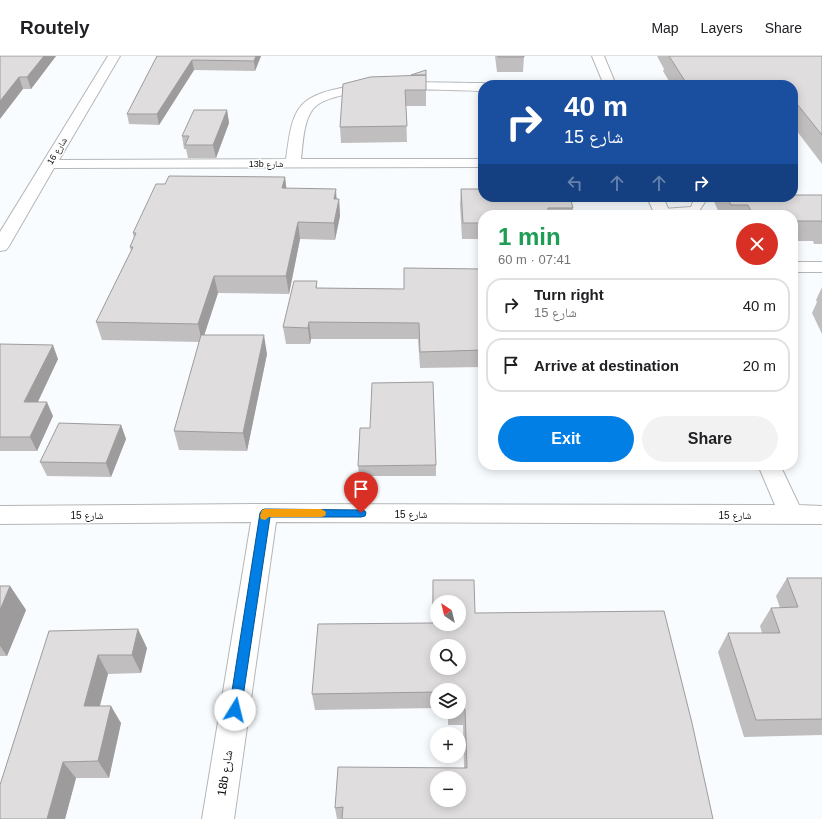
<!DOCTYPE html>
<meta charset="utf-8">
<style>
:root{--surface:#fff;--page:#f2f2f2;--text:#202124;--muted:#757577;--line:#e0e0e0;--accent:#017fe5}
body{margin:0;font-family:Arial,"Noto Naskh Arabic",sans-serif;background:var(--page);color:var(--text);height:100vh;display:flex;flex-direction:column;font-size:15px;white-space:nowrap}
*{box-sizing:border-box;margin:0}
p{font-size:13px;color:var(--muted)}
.icon{flex:none;width:22px;height:22px;fill:none;stroke:currentColor;stroke-width:2;stroke-linecap:round;stroke-linejoin:round}
.map{position:relative;flex:1;overflow:hidden}
.details{position:absolute;left:478px;top:154px;width:320px;height:260px;display:flex;flex-direction:column;background:var(--surface);border-radius:16px;box-shadow:0 2px 10px #0003}
.details>*{flex:none}
.top-card{position:absolute;left:478px;top:24px;width:320px;height:122px;border-radius:16px;box-shadow:0 2px 10px #0003;background:#1a4fa0;color:#fff;overflow:hidden}
.needle{width:26px;rotate:325deg}
.controls{position:absolute;left:430px;top:539px;display:grid;gap:8px}
.controls a{display:grid;place-items:center;width:36px;height:36px;border-radius:50%;background:var(--surface);box-shadow:0 2px 10px #0003;font-size:20px}
.pin{position:absolute;display:grid;place-items:center;width:34px;height:34px;color:#fff;margin:-41px -17px;border-radius:50% 50% 50% 0;rotate:-45deg;box-shadow:0 0 4px #0007}
.pin .icon{rotate:45deg}
.me{position:absolute;width:44px;margin:-22px;rotate:9deg;stroke-linejoin:round;filter:drop-shadow(0 0 3px #0008)}
.turn{display:flex;align-items:center;gap:14px;height:84px;padding:0 20px;font-size:18px}
.turn .icon{width:52px;height:52px;stroke-width:2.5}
.turn b{display:block;font-size:28px;line-height:34px}
.lanes{display:flex;align-items:center;height:38px;padding:0 20px;background:#0003;justify-content:center;gap:20px;direction:ltr}
.lanes .off{opacity:.35}
.round{display:grid;place-items:center;flex:none;width:42px;height:42px;border-radius:21px;background:var(--page)}
.summary{display:flex;align-items:center;justify-content:space-between;height:68px;padding:0 20px}
h1{font-size:24px;font-weight:800;line-height:30px;color:#1e9e55}
.cta{display:flex;gap:8px;margin-top:auto;padding:8px 20px}
.cta a{flex:1;height:46px;border-radius:24px;background:var(--accent);color:#fff;font-size:16px;font-weight:800;line-height:46px;text-align:center}
.cta a+a{background:var(--page);color:var(--text)}
ul{padding:0;list-style:none}
li{display:flex;align-items:center;gap:12px;height:54px;margin:0 8px 6px;padding:0 12px;border:2px solid var(--line);border-radius:16px}
li div{flex:1}
li b{display:block;font-size:15px}
li em{font-style:normal}
header{display:flex;align-items:center;gap:24px;box-sizing:border-box;height:56px;padding:0 20px;background:var(--surface);border-bottom:1px solid var(--line)}
header strong{font-size:19px}
nav{display:flex;gap:22px;margin-inline-start:auto;font-size:14px}
.map>svg:first-child{display:block}
.lines{fill:none;stroke-linecap:round;stroke-linejoin:round}
.service-casing{stroke:#b4b6b8;stroke-width:2}
.minor-casing{stroke:#b4b6b8;stroke-width:2}
.service{fill:#fff;fill-rule:evenodd}
.minor{fill:#fff;fill-rule:evenodd}
.wall{fill:#c1bec0}
.shaded-wall{fill:#9d9b9c}
.building{fill:#e0dddf;stroke:#9d9b9c;fill-rule:evenodd}
.route{fill:#017fe5;stroke:#015395}
.slow{fill:#f59e0b}
.labels{text-anchor:middle;stroke-width:3;stroke-linejoin:round;paint-order:stroke}
.far-street-label{font-size:9px;fill:#0b0c0c;stroke:#fff}
.street-label{font-size:10px;fill:#0b0c0c;stroke:#fff}
.near-street-label{font-size:12px;fill:#0b0c0c;stroke:#fff}
</style>
<header>
<strong>Routely</strong>
<nav><a>Map</a><a>Layers</a><a>Share</a></nav>
</header>
<div class="map">
<svg width="822" height="763" viewBox="0 0 822 763">
<rect width="100%" height="100%" fill="#f9fcfe"/>
<g class="lines">
<defs>
<path id="service" d="M691 141H703L705 146 699 155 685 159H659L657 157 659 155 663 153 691 151 693 146Z"/>
<path id="minor" d="M108 0H120L59 104 286 103C289 85 290 58 305 46 336 20 442 27 483 27L488 29H483V35C450 34 333 27 313 53 303 66 303 88 301 103H483V111L54 112 9 190 6 194 0 195V176Z
M592 0H604L616 29H604Z
M647 141H663L671 159H655Z
M793 206H822V216H793Z
M758 409H780L799 449 822 450V468L276 466 234 763H202L251 466 0 468V450L265 448 775 449Z"/>
</defs>
<!-- service casing -->
<use href="#service" class="service-casing"/>
<!-- minor casing -->
<use href="#minor" class="minor-casing"/>
<!-- service -->
<use href="#service" class="service"/>
<!-- minor -->
<use href="#minor" class="minor"/>
</g>
<!-- wall -->
<path class="wall" d="M0 0H56L31 33H23Z
M157 0H261L255 15 194 14 159 69 129 68 127 58Z
M450 0H524L523 16H497L495 0Z
M657 0H822V108L793 70V29H668V25H669L663 15 664 13Z
M426 14V50H406L407 86 341 87 340 71 411 20V19Z
M227 54 229 67 216 102H188L186 93H184L182 80Z
M285 121 286 132 339 143 340 160 335 184 300 183 289 238 218 237 204 279 267 298 247 395 179 394 174 375 200 286 102 284 96 266 131 195 130 191 134 182 133 177 165 128Z
M461 133 573 152 572 159H483V183H462L460 148Z
M822 139V188H814L813 185H793V159H720L712 141H793Z
M483 213V311L420 312 418 283H311L310 288H286L283 271 317 225V232L404 233Z
M822 231V278L812 257 817 246 816 244Z
M0 288 58 303 38 346 53 360 37 395H0Z
M121 369 126 383 111 421 47 420 40 406Z
M436 409V420H359L358 410Z
M787 522H822V679L744 681 718 596 728 577H762L760 570 771 552H780L776 540Z
M433 524 475 557 713 763H337L335 752 464 712 463 669H448V656H459V634H437V652L315 654 312 638 432 567Z
M0 530H10L26 554 7 600H0Z
M49 575 147 592 141 617 108 618 100 650 121 667 109 722H76L65 763H0Z"/>
<!-- shaded-wall -->
<path class="shaded-wall" d="M44 0H56L31 33 27 21Z
M256 0H261L255 15 254 5Z
M192 4 194 14 159 69 157 58Z
M19 21 23 33 0 63V45Z
M227 54 229 67 216 102 213 89Z
M285 121 287 137 282 132Z
M336 133 337 150 339 143 340 160 335 184 334 167V143Z
M298 166 300 183 289 238 286 220Z
M214 220 218 237 202 286 198 268Z
M309 266 311 283 310 288 308 272Z
M264 279 267 298 247 395 243 377Z
M53 289 58 303 31 360 24 346Z
M47 346 53 360 37 395 30 381Z
M121 369 126 383 111 421 106 407Z
M10 530 26 554 7 600 0 590V554Z
M138 573 147 592 141 617 132 599Z
M98 599 108 618 95 668 84 650Z
M111 650 121 667 109 722 98 705Z
M63 706 76 722 65 763H47Z"/>
<!-- building -->
<path class="building" d="M0 0H44L27 21H19L0 45Z
M157 0H256L254 5 192 4 157 58H127Z
M498 0H524V1H498Z
M669 0H822V79L793 43V29H670L668 25H685Z
M426 14V19H411Z
M426 19V34H405L407 70 340 71 343 28 370 21Z
M194 54H227L213 89H185L189 80H182Z
M169 120 285 121 282 132 336 133 334 143H339L334 167 298 166 286 220H214L198 268 96 266 133 191H130L136 177H133L156 128H165Z
M461 133H483V141H570L573 152H548L549 159H483V167H463Z
M793 139H822V166L821 165H793V159H753L748 149H731L727 141H793Z
M404 212 483 213V294L420 296 419 267 309 266 308 272 283 271 294 225H317L316 232 404 233Z
M201 279H264L243 377 174 375Z
M0 288 53 289 24 346H47L30 381H0Z
M433 326 436 409 358 410 360 372H370L372 327Z
M59 367 121 369 106 407 40 406Z
M787 522H822V663L756 664 728 577H780L771 552 798 551Z
M433 524H474L475 557 664 555 692 667 713 763H342L343 751 335 752 338 711 467 712 465 653H459V634H437V636L312 638 318 568 433 567ZM437 546H459V568H437ZM437 590H459V612H437ZM437 722H459V744H437Z
M0 530H10L0 554Z
M138 573 132 599H98L84 650H111L98 705 63 706 47 763H0V729L49 575Z"/>
<!-- route -->
<path class="route" d="M265 453 361 454 365 455 366 457 365 460 361 461H270L241 654 239 658 235 660 231 658 229 654 260 457 262 454Z"/>
<!-- slow -->
<path class="slow" d="M265 453H321L325 455 326 457 325 460 321 461H269L265 464 261 463 260 460 262 454Z"/>
<g class="labels">
<!-- far-street labels -->
<g class="far-street-label">
<text transform="translate(57 95) rotate(-58)" y="3">شارع 16</text>
<text x="266" y="111">13b شارع</text>
</g>
<!-- street labels -->
<g class="street-label">
<text x="411" y="462">شارع 15</text>
<text x="87" y="463">شارع 15</text>
<text x="735" y="463">شارع 15</text>
</g>
<!-- near-street labels -->
<g class="near-street-label">
<text transform="translate(225 717) rotate(-81)" y="4">18b شارع</text>
</g>
</g>
</svg>
<div class="controls">
<a><svg class="needle" viewBox="-14 -14 28 28"><path d="M0-13l5 13h-10z" fill="#e53935"/><path d="M0 13l5-13h-10z" fill="#757577"/></svg></a>
<a><svg class="icon" aria-label="search" viewBox="0 0 24 24"><circle cx="10" cy="10" r="6"/><path d="M15 15l6 6"/></svg></a>
<a><svg class="icon" aria-label="layers" viewBox="0 0 24 24"><path d="M12 4l9 5-9 5-9-5zM3 14l9 5 9-5"/></svg></a>
<a>+</a>
<a>−</a>
</div>
<div class="pin" style="left:361px;top:457px;background:#d93025"><svg class="icon" aria-label="arrive" viewBox="0 0 24 24"><path d="M6 21V4h12l-3 4 3 4H6"/></svg></div>
<svg class="me" style="left:235px;top:654px" viewBox="-20 -20 40 40"><circle r="19" fill="#fff"/><path d="M0-13L10 11 0 6-10 11z" fill="#017fe5"/></svg>
<div class="top-card">
<div class="turn"><svg class="icon" aria-label="right" viewBox="0 0 24 24"><path d="M7 20v-9h11M14 6l5 5-5 5"/></svg><div><b>40 m</b>شارع 15</div></div>
<div class="lanes"><svg class="icon off" aria-label="left" viewBox="0 0 24 24"><path d="M17 20v-9H6M10 6l-5 5 5 5"/></svg><svg class="icon off" aria-label="ahead" viewBox="0 0 24 24"><path d="M12 20V5M6 11l6-6 6 6"/></svg><svg class="icon off" aria-label="ahead" viewBox="0 0 24 24"><path d="M12 20V5M6 11l6-6 6 6"/></svg><svg class="icon" aria-label="right" viewBox="0 0 24 24"><path d="M7 20v-9h11M14 6l5 5-5 5"/></svg></div>
</div>
<section class="details">
<div class="summary"><div><h1>1 min</h1><p>60 m · 07:41</p></div><a class="round" style="background:#d93025;color:#fff"><svg class="icon" aria-label="close" viewBox="0 0 24 24"><path d="M6 6l12 12M18 6L6 18"/></svg></a></div>
<ul>
<li><svg class="icon" aria-label="right" viewBox="0 0 24 24"><path d="M7 20v-9h11M14 6l5 5-5 5"/></svg><div><b>Turn right</b><p>شارع 15</p></div><em>40 m</em></li>
<li><svg class="icon" aria-label="arrive" viewBox="0 0 24 24"><path d="M6 21V4h12l-3 4 3 4H6"/></svg><div><b>Arrive at destination</b></div><em>20 m</em></li>
</ul>
<div class="cta"><a>Exit</a><a>Share</a></div>
</section>
</div>
